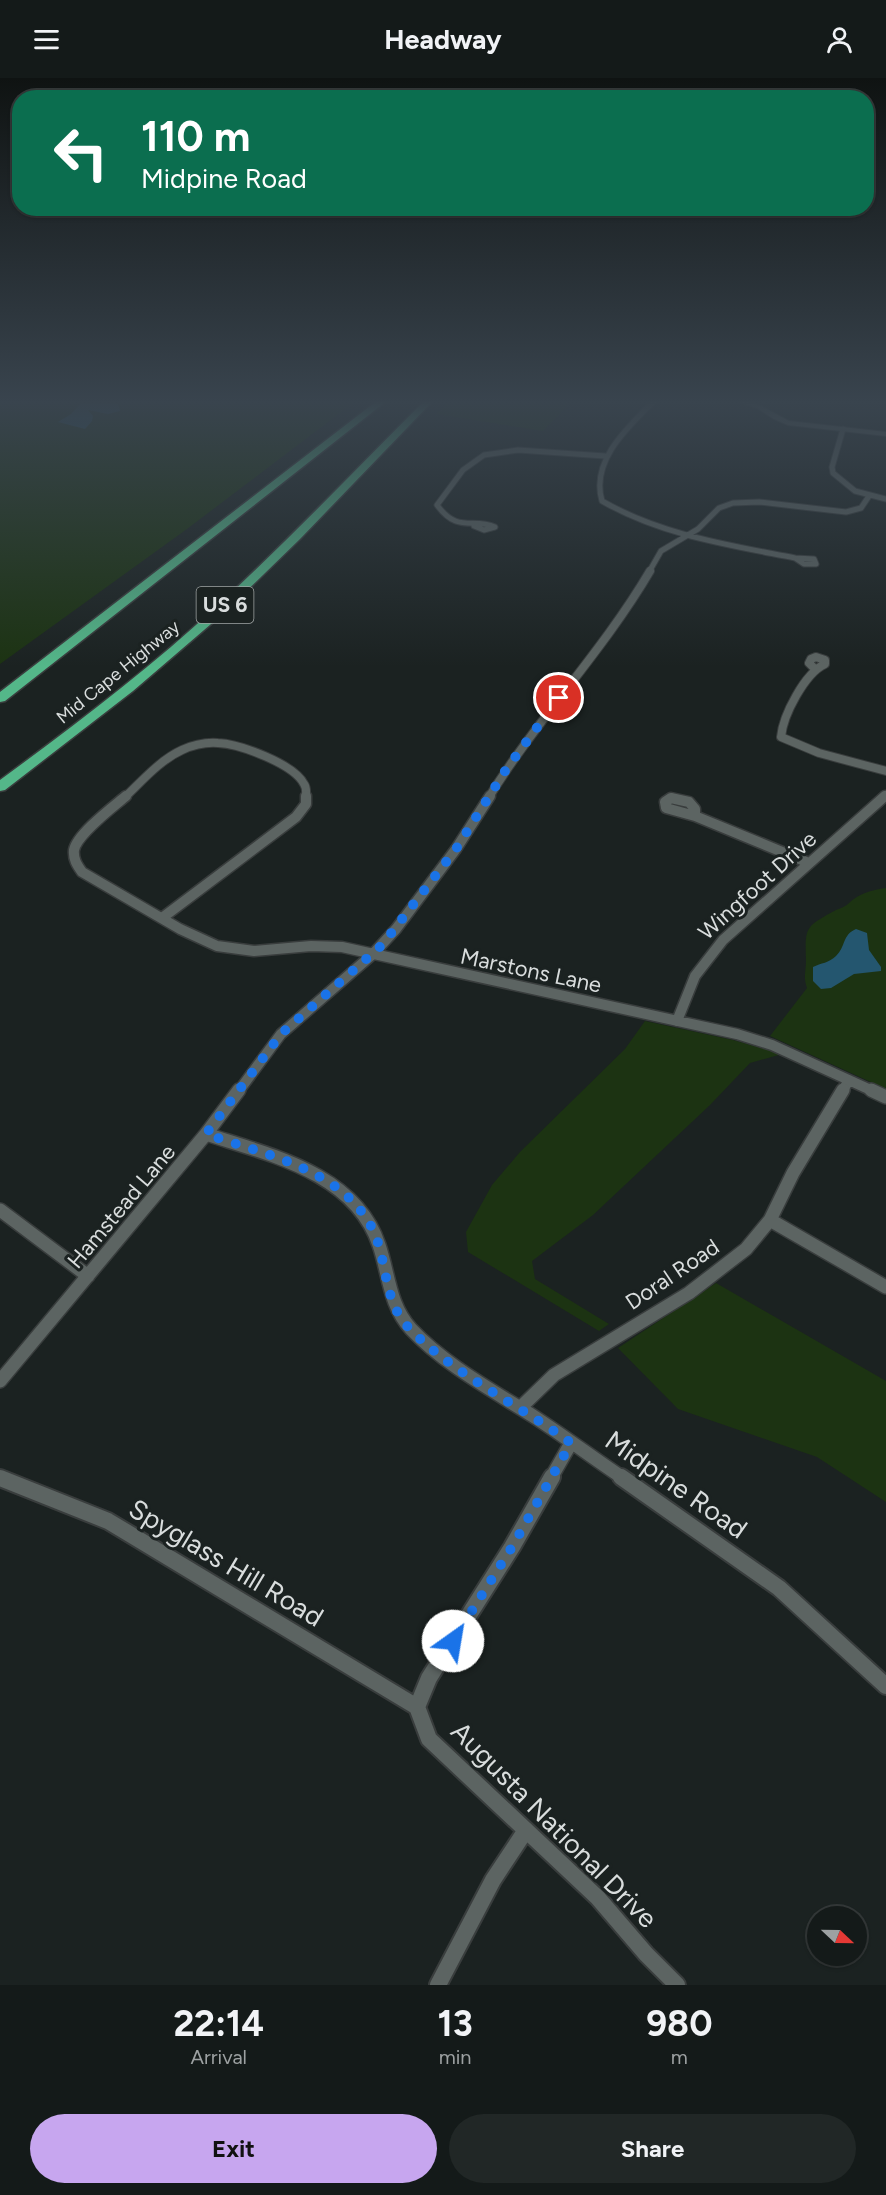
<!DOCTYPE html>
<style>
:root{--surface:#141a19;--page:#212726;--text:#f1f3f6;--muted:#9da1a2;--line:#333838;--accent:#c7a6ef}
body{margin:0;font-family:Figtree,sans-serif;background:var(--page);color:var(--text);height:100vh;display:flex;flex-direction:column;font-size:22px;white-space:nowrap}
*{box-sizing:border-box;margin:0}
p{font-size:20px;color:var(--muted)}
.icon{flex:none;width:33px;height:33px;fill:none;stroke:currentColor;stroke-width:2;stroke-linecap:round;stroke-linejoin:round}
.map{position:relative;height:1907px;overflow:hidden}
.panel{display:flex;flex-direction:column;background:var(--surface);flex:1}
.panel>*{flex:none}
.top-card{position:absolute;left:12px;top:12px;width:862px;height:126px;border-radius:24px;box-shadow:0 2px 4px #0004,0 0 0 2px var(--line);background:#0b6e4f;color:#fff;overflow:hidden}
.needle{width:39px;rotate:112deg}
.fabs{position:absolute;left:807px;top:1828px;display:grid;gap:12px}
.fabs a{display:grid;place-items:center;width:60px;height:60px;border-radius:50%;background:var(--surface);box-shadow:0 2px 4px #0004,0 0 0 2px var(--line);font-size:30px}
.pin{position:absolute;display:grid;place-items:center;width:51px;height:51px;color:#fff;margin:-26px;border:3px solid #fff;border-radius:50%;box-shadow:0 2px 6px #0007}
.me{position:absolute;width:66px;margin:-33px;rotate:32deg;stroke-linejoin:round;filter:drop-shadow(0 0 4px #0008)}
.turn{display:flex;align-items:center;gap:21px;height:126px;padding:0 30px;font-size:27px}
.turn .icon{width:78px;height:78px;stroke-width:2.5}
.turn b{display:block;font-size:42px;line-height:51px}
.eta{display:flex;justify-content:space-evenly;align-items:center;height:102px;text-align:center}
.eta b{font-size:36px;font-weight:700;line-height:42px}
.primary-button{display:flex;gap:12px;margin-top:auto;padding:12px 30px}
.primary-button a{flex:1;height:69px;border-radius:36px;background:var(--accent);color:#111;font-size:24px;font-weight:700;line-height:69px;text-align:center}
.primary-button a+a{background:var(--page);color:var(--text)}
header{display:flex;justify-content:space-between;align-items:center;height:78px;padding:0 30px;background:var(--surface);font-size:27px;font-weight:700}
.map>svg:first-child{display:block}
.green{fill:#1c3312}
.water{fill:#24566f}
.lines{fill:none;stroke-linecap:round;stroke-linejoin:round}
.minor-far4-casing{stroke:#393d3d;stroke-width:7}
.minor-far3-casing{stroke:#393d3d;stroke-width:10}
.minor-far2-casing{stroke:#393d3d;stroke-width:13}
.minor-far1-casing{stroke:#393d3d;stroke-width:16}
.minor-casing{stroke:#393d3d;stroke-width:20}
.tertiary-casing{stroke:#393d3d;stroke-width:2}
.motorway-casing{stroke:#393d3d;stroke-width:3}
.minor-far4{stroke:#5c6462;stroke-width:5}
.minor-far3{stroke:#5c6462;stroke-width:8}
.minor-far2{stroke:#5c6462;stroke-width:10}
.minor-far1{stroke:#5c6462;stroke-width:13}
.minor{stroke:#5c6462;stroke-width:16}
.tertiary{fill:#5c6462;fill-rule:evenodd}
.motorway{fill:#54b789;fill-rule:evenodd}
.route{stroke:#1a73e8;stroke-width:10;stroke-dasharray:0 18}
.labels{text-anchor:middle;stroke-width:6;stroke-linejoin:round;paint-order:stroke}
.far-street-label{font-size:18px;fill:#d9dddd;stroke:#1b2221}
.shield{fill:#1b2221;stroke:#a0a5a5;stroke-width:1.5}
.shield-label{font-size:21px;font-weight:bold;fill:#d9dddd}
.street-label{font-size:22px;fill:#d9dddd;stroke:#1b2221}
.near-street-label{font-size:27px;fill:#d9dddd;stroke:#1b2221}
</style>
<header><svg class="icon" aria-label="menu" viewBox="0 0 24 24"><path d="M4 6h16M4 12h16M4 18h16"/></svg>Headway<svg class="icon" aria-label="person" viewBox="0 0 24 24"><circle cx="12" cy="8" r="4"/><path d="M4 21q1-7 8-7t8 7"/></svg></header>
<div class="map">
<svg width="886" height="1907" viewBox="0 0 886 1907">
<rect width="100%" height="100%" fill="#1b2221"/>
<!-- green -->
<path class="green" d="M0 322H357L187 451 0 586Z
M450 322H573L543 353 436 336Z
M886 810V1011L770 958 807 910C803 899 806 893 806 883 805 848 805 849 836 832 839 831 846 828 848 826 858 816 871 812 886 810Z
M645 943 733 962 782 976 750 985 710 1027 593 1137 532 1183 535 1201 609 1246 599 1253 468 1174 466 1154 492 1107 520 1074 625 971Z
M716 1205 886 1303V1424L817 1379 678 1331 618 1270Z"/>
<!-- water -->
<path class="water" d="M81 325H113L118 326 120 333 108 336 88 332 93 338 92 343 85 351 58 344 71 336Z
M856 851 867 855 869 872 881 889V893L854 896 831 910 821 911 813 903V889C821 885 829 885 836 878 846 868 842 857 856 851Z"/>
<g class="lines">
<defs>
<path id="minor-far4" d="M655 322C629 348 590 382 602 423 661 457 729 467 795 480
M843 351 832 389 833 395 855 413 886 421
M474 448 484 452 495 449C473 439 458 456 437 427L463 392 484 377 518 372 605 378
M795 480 814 481 816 486H804Z
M649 494 661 473 698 451 719 430 733 425 759 424 846 434 861 430 869 418"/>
<path id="minor-far3" d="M815 591 809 585 811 581 816 579 825 582V586C805 595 783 637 781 659L819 675 886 693
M125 719C142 703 160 682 182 672 193 667 205 664 218 665 240 666 294 686 304 706 307 710 306 714 306 719
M489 719C538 640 603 573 650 493
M884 719 886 717"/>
<path id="minor-far2" d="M126 718C113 729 77 756 74 772 73 781 77 787 82 794L180 851 217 868 254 873 311 868 342 869 737 956 772 967 875 1014
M671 720 689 724 695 731V738L666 730 665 724Z
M695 738 809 785
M162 840 296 739 306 726V718
M677 943 695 898 723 862 885 718
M238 1014 281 956 373 876 396 851 456 771 490 718
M842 1014 849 1002"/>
<path id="minor-far1" d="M871 1012 886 1019
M206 1056C270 1077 355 1095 379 1167 389 1196 389 1227 411 1251 445 1287 492 1312 533 1338 564 1358 593 1380 623 1400
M0 1132 88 1198
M770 1142 886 1209
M0 1303 206 1056 239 1012
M520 1330 554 1297 689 1215 746 1171 770 1142 793 1095 843 1012
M551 1400 571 1365"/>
<path id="minor" d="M552 1399 512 1469 429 1600 417 1629 429 1661 598 1820 646 1876 677 1907
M621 1399 779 1510 886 1608
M0 1400 108 1443 417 1629
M438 1907 493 1802 526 1752"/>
<path id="tertiary" d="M733 322H744L761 328 789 343 886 354V358L788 347 774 341 757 330Z"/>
<path id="motorway" d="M378 322H388L5 623 0 624V614Z
M425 322H434L300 461 225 534 133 613 5 712 0 713V702C75 647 149 591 217 528 289 462 356 391 425 322Z"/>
</defs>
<!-- minor-far4 casing -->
<use href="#minor-far4" class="minor-far4-casing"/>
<!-- minor-far3 casing -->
<use href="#minor-far3" class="minor-far3-casing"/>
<!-- minor-far2 casing -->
<use href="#minor-far2" class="minor-far2-casing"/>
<!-- minor-far1 casing -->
<use href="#minor-far1" class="minor-far1-casing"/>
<!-- minor casing -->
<use href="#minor" class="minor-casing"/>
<!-- tertiary casing -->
<use href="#tertiary" class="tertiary-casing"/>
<!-- motorway casing -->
<use href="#motorway" class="motorway-casing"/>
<!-- minor-far4 -->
<use href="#minor-far4" class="minor-far4"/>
<!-- minor-far3 -->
<use href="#minor-far3" class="minor-far3"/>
<!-- minor-far2 -->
<use href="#minor-far2" class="minor-far2"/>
<!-- minor-far1 -->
<use href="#minor-far1" class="minor-far1"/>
<!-- minor -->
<use href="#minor" class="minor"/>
<!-- tertiary -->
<use href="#tertiary" class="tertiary"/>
<!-- motorway -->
<use href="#motorway" class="motorway"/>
</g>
<!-- sky -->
<linearGradient id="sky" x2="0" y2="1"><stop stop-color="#0f1312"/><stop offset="0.55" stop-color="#39444e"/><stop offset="1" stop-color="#39444e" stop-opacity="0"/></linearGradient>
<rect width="886" height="589" fill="url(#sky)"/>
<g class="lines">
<!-- route -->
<path class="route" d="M453 1563 512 1469 571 1365C518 1326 454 1297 408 1249 385 1225 387 1188 376 1159 350 1093 266 1077 206 1056L281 956 382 867 456 771 507 690 559 620"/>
</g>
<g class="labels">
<!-- far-street labels -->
<g class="far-street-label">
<text transform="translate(118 594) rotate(-39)" y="6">Mid Cape Highway</text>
</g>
<!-- shield labels -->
<rect class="shield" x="196.5" y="509" width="57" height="36" rx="4.5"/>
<g class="shield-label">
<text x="225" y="534">US 6</text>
</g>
<!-- street labels -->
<g class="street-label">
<text transform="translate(757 807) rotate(-42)" y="8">Wingfoot Drive</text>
<text transform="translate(531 892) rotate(12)" y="8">Marstons Lane</text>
<text transform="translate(121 1128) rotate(-50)" y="8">Hamstead Lane</text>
<text transform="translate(672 1196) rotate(-34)" y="8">Doral Road</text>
</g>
<!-- near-street labels -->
<g class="near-street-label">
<text transform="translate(676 1407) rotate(35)" y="9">Midpine Road</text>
<text transform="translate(226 1485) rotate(31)" y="9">Spyglass Hill Road</text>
<text transform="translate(554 1747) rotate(45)" y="9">Augusta National Drive</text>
</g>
</g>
</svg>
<div class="fabs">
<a><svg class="needle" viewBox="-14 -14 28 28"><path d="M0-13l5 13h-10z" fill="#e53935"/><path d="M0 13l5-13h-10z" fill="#9da1a2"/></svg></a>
</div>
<div class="pin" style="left:559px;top:620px;background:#d93025"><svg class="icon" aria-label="arrive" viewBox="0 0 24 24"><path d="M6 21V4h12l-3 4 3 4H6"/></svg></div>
<svg class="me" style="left:453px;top:1563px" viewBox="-20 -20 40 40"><circle r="19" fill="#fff"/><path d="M0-13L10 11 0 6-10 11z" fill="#1a73e8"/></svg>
<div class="top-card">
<div class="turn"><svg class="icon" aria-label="left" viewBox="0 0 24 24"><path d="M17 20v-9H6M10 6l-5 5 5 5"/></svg><div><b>110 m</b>Midpine Road</div></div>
</div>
</div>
<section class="panel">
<div class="eta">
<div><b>22:14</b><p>Arrival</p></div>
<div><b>13</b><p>min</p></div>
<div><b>980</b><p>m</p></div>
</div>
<div class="primary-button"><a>Exit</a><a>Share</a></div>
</section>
